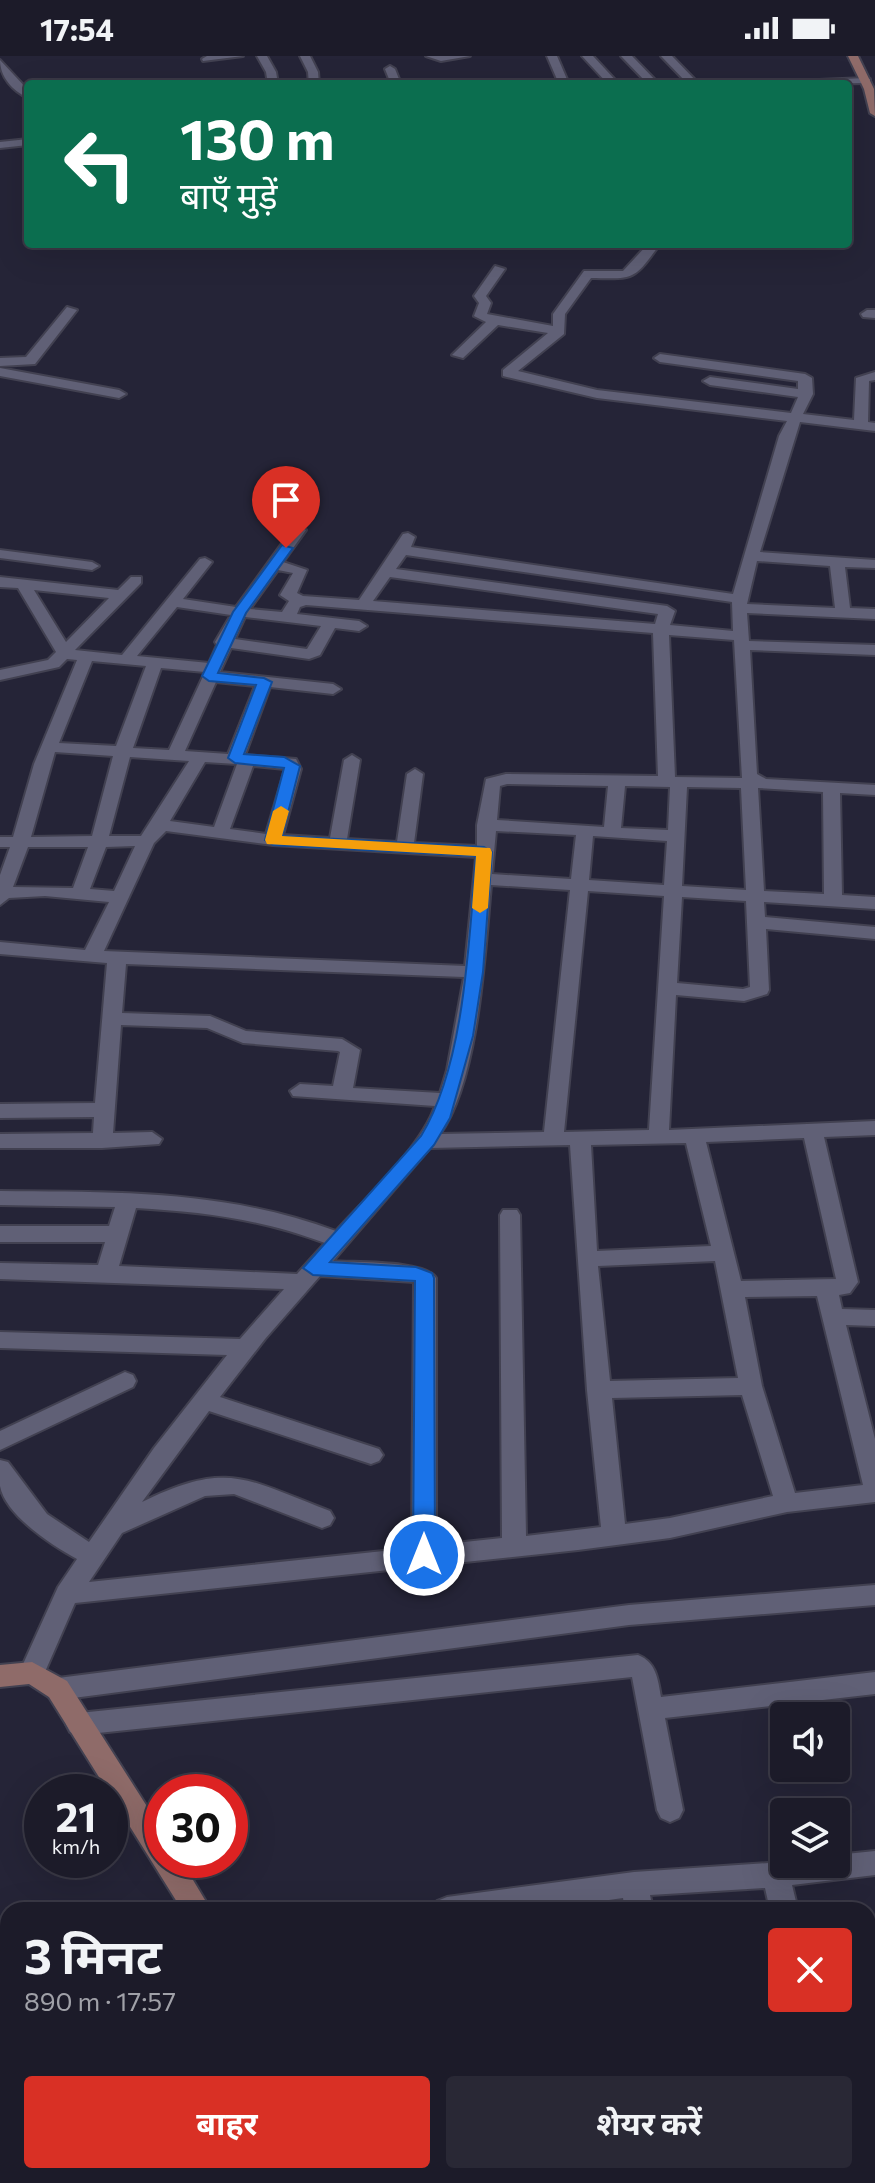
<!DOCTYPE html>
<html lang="hi">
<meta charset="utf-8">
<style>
:root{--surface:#1c1b29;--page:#292835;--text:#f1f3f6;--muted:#a0a1a8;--line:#3a3946;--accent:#d93025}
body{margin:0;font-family:Commissioner,"Noto Sans Devanagari",sans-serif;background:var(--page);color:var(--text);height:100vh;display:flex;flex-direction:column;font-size:30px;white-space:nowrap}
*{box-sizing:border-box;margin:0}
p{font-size:26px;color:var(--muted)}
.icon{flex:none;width:44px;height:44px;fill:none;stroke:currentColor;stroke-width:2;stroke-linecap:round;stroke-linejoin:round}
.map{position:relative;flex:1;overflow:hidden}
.details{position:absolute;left:0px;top:1846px;width:876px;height:282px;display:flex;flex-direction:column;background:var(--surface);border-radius:24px 24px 0 0;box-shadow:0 8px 32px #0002,0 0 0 2px var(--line)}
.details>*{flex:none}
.guide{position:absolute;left:24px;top:24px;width:828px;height:168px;border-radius:8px;box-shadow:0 8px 32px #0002,0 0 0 2px var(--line);background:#0b6e4f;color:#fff;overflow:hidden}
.buttons{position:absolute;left:770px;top:1646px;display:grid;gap:16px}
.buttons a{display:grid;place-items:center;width:80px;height:80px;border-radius:8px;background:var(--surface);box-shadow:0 8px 32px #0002,0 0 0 2px var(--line);font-size:40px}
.speed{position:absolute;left:24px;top:1718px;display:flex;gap:16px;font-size:40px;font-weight:700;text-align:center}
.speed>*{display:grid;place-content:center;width:104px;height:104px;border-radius:50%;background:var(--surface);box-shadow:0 8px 32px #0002,0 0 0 2px var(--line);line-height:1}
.speed small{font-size:20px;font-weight:400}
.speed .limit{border:12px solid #d22;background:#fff;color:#111}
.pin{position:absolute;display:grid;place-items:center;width:68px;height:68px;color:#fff;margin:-82px -34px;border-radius:50% 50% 50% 0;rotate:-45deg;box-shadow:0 0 8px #0007}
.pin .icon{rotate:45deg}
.me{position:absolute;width:88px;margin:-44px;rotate:0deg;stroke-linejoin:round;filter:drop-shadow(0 0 6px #0008)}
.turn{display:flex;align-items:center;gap:28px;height:168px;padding:0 24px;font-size:36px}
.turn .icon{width:104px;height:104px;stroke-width:2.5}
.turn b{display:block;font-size:56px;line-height:68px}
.round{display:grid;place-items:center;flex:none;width:84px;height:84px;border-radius:8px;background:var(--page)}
.overview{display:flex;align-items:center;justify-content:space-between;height:136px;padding:0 24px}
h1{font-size:48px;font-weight:700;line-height:60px}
.cta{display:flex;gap:16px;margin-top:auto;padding:16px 24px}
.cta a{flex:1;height:92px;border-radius:8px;background:var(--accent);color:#fff;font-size:32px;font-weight:700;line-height:92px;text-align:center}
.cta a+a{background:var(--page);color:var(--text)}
.status{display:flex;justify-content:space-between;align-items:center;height:56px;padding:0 40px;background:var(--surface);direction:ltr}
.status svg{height:22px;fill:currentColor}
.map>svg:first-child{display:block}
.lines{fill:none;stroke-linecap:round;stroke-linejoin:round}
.street-casing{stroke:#424151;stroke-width:4}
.secondary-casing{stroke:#424151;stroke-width:4}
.street{fill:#606076;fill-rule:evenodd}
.secondary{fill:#8f6b69;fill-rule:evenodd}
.route{fill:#1a73e8;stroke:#114b97;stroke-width:2}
.slow{fill:#f59e0b}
</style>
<div class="status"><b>17:54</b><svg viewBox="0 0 49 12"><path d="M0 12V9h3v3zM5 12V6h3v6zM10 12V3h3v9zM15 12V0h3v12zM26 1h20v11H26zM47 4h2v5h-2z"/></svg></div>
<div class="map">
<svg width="875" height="2127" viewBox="0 0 875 2127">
<rect width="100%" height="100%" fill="#252437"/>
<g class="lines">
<defs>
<path id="street" d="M207 0H243L203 5 202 3Z
M257 0H267L276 16 278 28H268L266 16Z
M300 0H310L318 16 319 28H309L308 16Z
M426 0H470L441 5Z
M547 0H557L569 28H559Z
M582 0H593L619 28H608Z
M621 0H632L659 28H648Z
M661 0H672L699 28H688Z
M0 4 28 34V42C13 35 0 21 0 4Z
M390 10 395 13 401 28H391L385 13Z
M866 22 870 23V27L790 28 795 25Z
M28 83V89L0 92V86Z
M648 188H660C634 224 635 223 591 222L565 258 564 278 518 315 597 334 791 357 798 341 710 329 703 325 710 321 798 333V325L660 306 654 302 660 298 805 318 812 322 813 338 803 358 854 364 856 322 875 316V324L869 325 868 366 875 367V375L800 366 760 496 875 504V512L845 511 850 552 875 553V563L747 557 749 585 875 589V599L750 594 757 718 766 723 875 729V739L840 737 842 839 875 841V853L764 846 765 861 875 871V883L766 873 769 934 767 938 744 945 676 939 669 1074 875 1065V1079L824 1081 858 1226 850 1237 839 1239 842 1253 875 1254V1270L846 1269 875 1383V1446L787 1456 670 1482 578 1494 75 1547 41 1625 32 1628 23 1625 19 1617 58 1531 77 1503C53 1490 5 1459 0 1430 0 1421 0 1412 0 1404L8 1406 47 1458 89 1486 154 1392 227 1299 0 1292V1276L240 1283 284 1233 0 1223V1207L98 1209 105 1186H0V1170H109L115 1151 0 1149V1135C116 1136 226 1134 336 1175 365 1143 422 1090 435 1050L293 1040 290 1035 300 1028 333 1030 340 996 338 995 243 987 207 972 121 969 113 1077 152 1076 162 1083 159 1088 102 1092H0V1078L93 1077 94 1061 0 1062V1048L95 1047 107 907 0 898V886L85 894 109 846 45 840 9 842 0 849V819L10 791H0V781H13L34 708 77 604 67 603 59 611 0 624V614L48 604 56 596 18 532 0 531V521L118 534 131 521H141V527L75 594 122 599 200 503 205 502 212 506 183 543 236 551 294 471 299 470 306 474 283 506 307 514 297 537 303 540 359 544 403 478 408 477 415 481 411 491 733 538 779 380 787 365 597 342 503 320V314L548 277 498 269 463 302 452 299 486 266 474 260 479 247 474 240 495 210 505 213 486 240 491 247 487 258 553 270V258L584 215H623ZM406 499 732 546 733 575 670 569 675 555 667 550 396 513ZM757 505 830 510 835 552 747 548ZM278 514 293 517 280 539 289 545 282 556 250 553ZM390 521 658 558 655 568 373 545ZM34 534 109 542 66 586ZM306 549 653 577 658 720 506 718 486 723 477 769V790L414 787 423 718 415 713 407 718 397 786 347 783 360 704 352 699 344 704 330 782 283 779 301 713 296 703 245 699 270 631 333 638 341 633 333 628 220 616 231 592 309 603 320 599 335 572 359 575 367 570 359 565 297 558 300 551ZM177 551 231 559 215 586 217 589 209 607 137 600ZM245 561 321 570 307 593 235 583ZM669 579 734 584 742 722 675 721ZM92 605 146 610 116 690 59 687ZM161 612 205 616 169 694 133 692ZM216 626 255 630 228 698 185 695ZM55 696 113 700 92 780 31 781ZM130 701 189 705 141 780H109ZM205 706 237 708 214 771 170 765ZM253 710 285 713 266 778 230 773ZM507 728 608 730 604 771 497 764 500 730ZM625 730 670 731 668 774 621 772ZM687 731 741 732 746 834 682 830ZM758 732 823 736 824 838 764 835ZM166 775 273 789 476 801 465 910 104 895 154 787ZM496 775 576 779 571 823 492 818ZM593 780 667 785 664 829 589 824ZM135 790 114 835 90 833 106 791ZM28 791H88L73 832 13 831ZM491 829 570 834 544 1076 440 1078C479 1024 485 896 491 829ZM588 835 664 840 649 1074 564 1076ZM682 841 746 845 750 931 743 933 677 927ZM126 908 464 921 447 1014 440 1037 353 1032 360 994 342 983 246 975 210 960 122 957ZM804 1082 836 1223 741 1225 706 1086ZM686 1087 711 1190 597 1195 591 1089ZM570 1089 587 1334 601 1471 526 1480 520 1159 517 1154H503L500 1159 502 1482 436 1489V1222C425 1204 355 1207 333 1205L430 1092ZM136 1152C204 1156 261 1163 325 1187L297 1218 119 1210ZM715 1205 738 1322 610 1325 598 1210ZM320 1220 414 1226 412 1492 89 1526 122 1477 205 1440 234 1438 322 1472 330 1469 334 1462 330 1455C247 1424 229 1403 142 1446L209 1355 371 1408 379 1405 383 1399 379 1393 220 1341 265 1283ZM817 1240 863 1429 795 1437 762 1330 745 1241ZM742 1339 773 1440 670 1462 625 1468 612 1342Z
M67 251 77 254 35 308 0 310V302L26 301Z
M867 254H875V262L863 261 861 258Z
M0 312 119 334 126 338 119 342 0 320Z
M0 494 92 506 99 510 92 514 0 502Z
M125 1316 133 1319 136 1325 133 1331 0 1394V1375Z
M875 1529V1549L629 1569 58 1644 49 1641 45 1633 49 1625 58 1622 629 1549Z
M638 1599C656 1606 658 1623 661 1641L875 1616V1638L665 1662 683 1754 679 1762 670 1766 661 1762 657 1754 632 1621 79 1679 70 1676 66 1668 70 1660 79 1657Z
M875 1795V1819L792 1829 798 1854H770L765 1832 650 1839 653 1854H625L623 1842 538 1854H433L437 1845 447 1841 634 1816 784 1806 836 1808V1799Z
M875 2041V2069L868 2072V2042Z
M373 2120H453L450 2127H370Z"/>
<path id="secondary" d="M848 0H858L874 33 875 60 870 57 864 33Z
M32 1606 67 1625 162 1774V1804H181L211 1854H182L49 1641 29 1628 0 1631V1609Z
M342 2120H373L376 2127H345Z"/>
</defs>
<!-- street casing -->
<use href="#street" class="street-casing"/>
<!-- secondary casing -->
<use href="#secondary" class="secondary-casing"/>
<!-- street -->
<use href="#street" class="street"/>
<!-- secondary -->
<use href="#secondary" class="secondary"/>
</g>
<!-- route -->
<path class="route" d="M282 489 293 492 246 557 218 617 264 622 272 626 244 698 284 701 300 710 282 780 484 791 492 796 483 916 473 980 450 1062 434 1089 330 1206 416 1211 432 1217 434 1222 435 1499 431 1506 424 1508 416 1506 413 1499 415 1225 313 1219 303 1212 421 1080C465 1008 469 884 476 800L273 789 265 784 284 712 235 707 228 702 256 629 209 625 202 620 233 556Z"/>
<!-- slow -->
<path class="slow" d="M281 750 289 755 282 780 490 792 492 796 488 852 480 857 472 852 476 800 267 788 265 784 273 755Z"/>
</svg>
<div class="buttons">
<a><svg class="icon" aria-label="sound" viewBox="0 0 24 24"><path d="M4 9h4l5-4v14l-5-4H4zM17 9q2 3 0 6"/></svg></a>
<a><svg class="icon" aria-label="layers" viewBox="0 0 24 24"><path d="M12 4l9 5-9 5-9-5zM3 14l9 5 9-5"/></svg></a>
</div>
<div class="speed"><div>21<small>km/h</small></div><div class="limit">30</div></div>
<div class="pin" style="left:286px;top:492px;background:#d93025"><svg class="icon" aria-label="arrive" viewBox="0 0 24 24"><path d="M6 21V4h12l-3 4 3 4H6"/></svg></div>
<svg class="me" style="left:424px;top:1499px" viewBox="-20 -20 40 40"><circle r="17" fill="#1a73e8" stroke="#fff" stroke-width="3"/><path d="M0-11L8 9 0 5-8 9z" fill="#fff"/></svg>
<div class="guide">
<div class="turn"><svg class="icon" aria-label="left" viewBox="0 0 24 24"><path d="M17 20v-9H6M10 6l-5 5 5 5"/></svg><div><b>130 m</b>बाएँ मुड़ें</div></div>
</div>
<section class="details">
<div class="overview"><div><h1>3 मिनट</h1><p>890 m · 17:57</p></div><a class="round" style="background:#d93025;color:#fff"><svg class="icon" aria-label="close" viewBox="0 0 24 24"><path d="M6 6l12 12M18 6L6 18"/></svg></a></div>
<div class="cta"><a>बाहर</a><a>शेयर करें</a></div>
</section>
</div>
